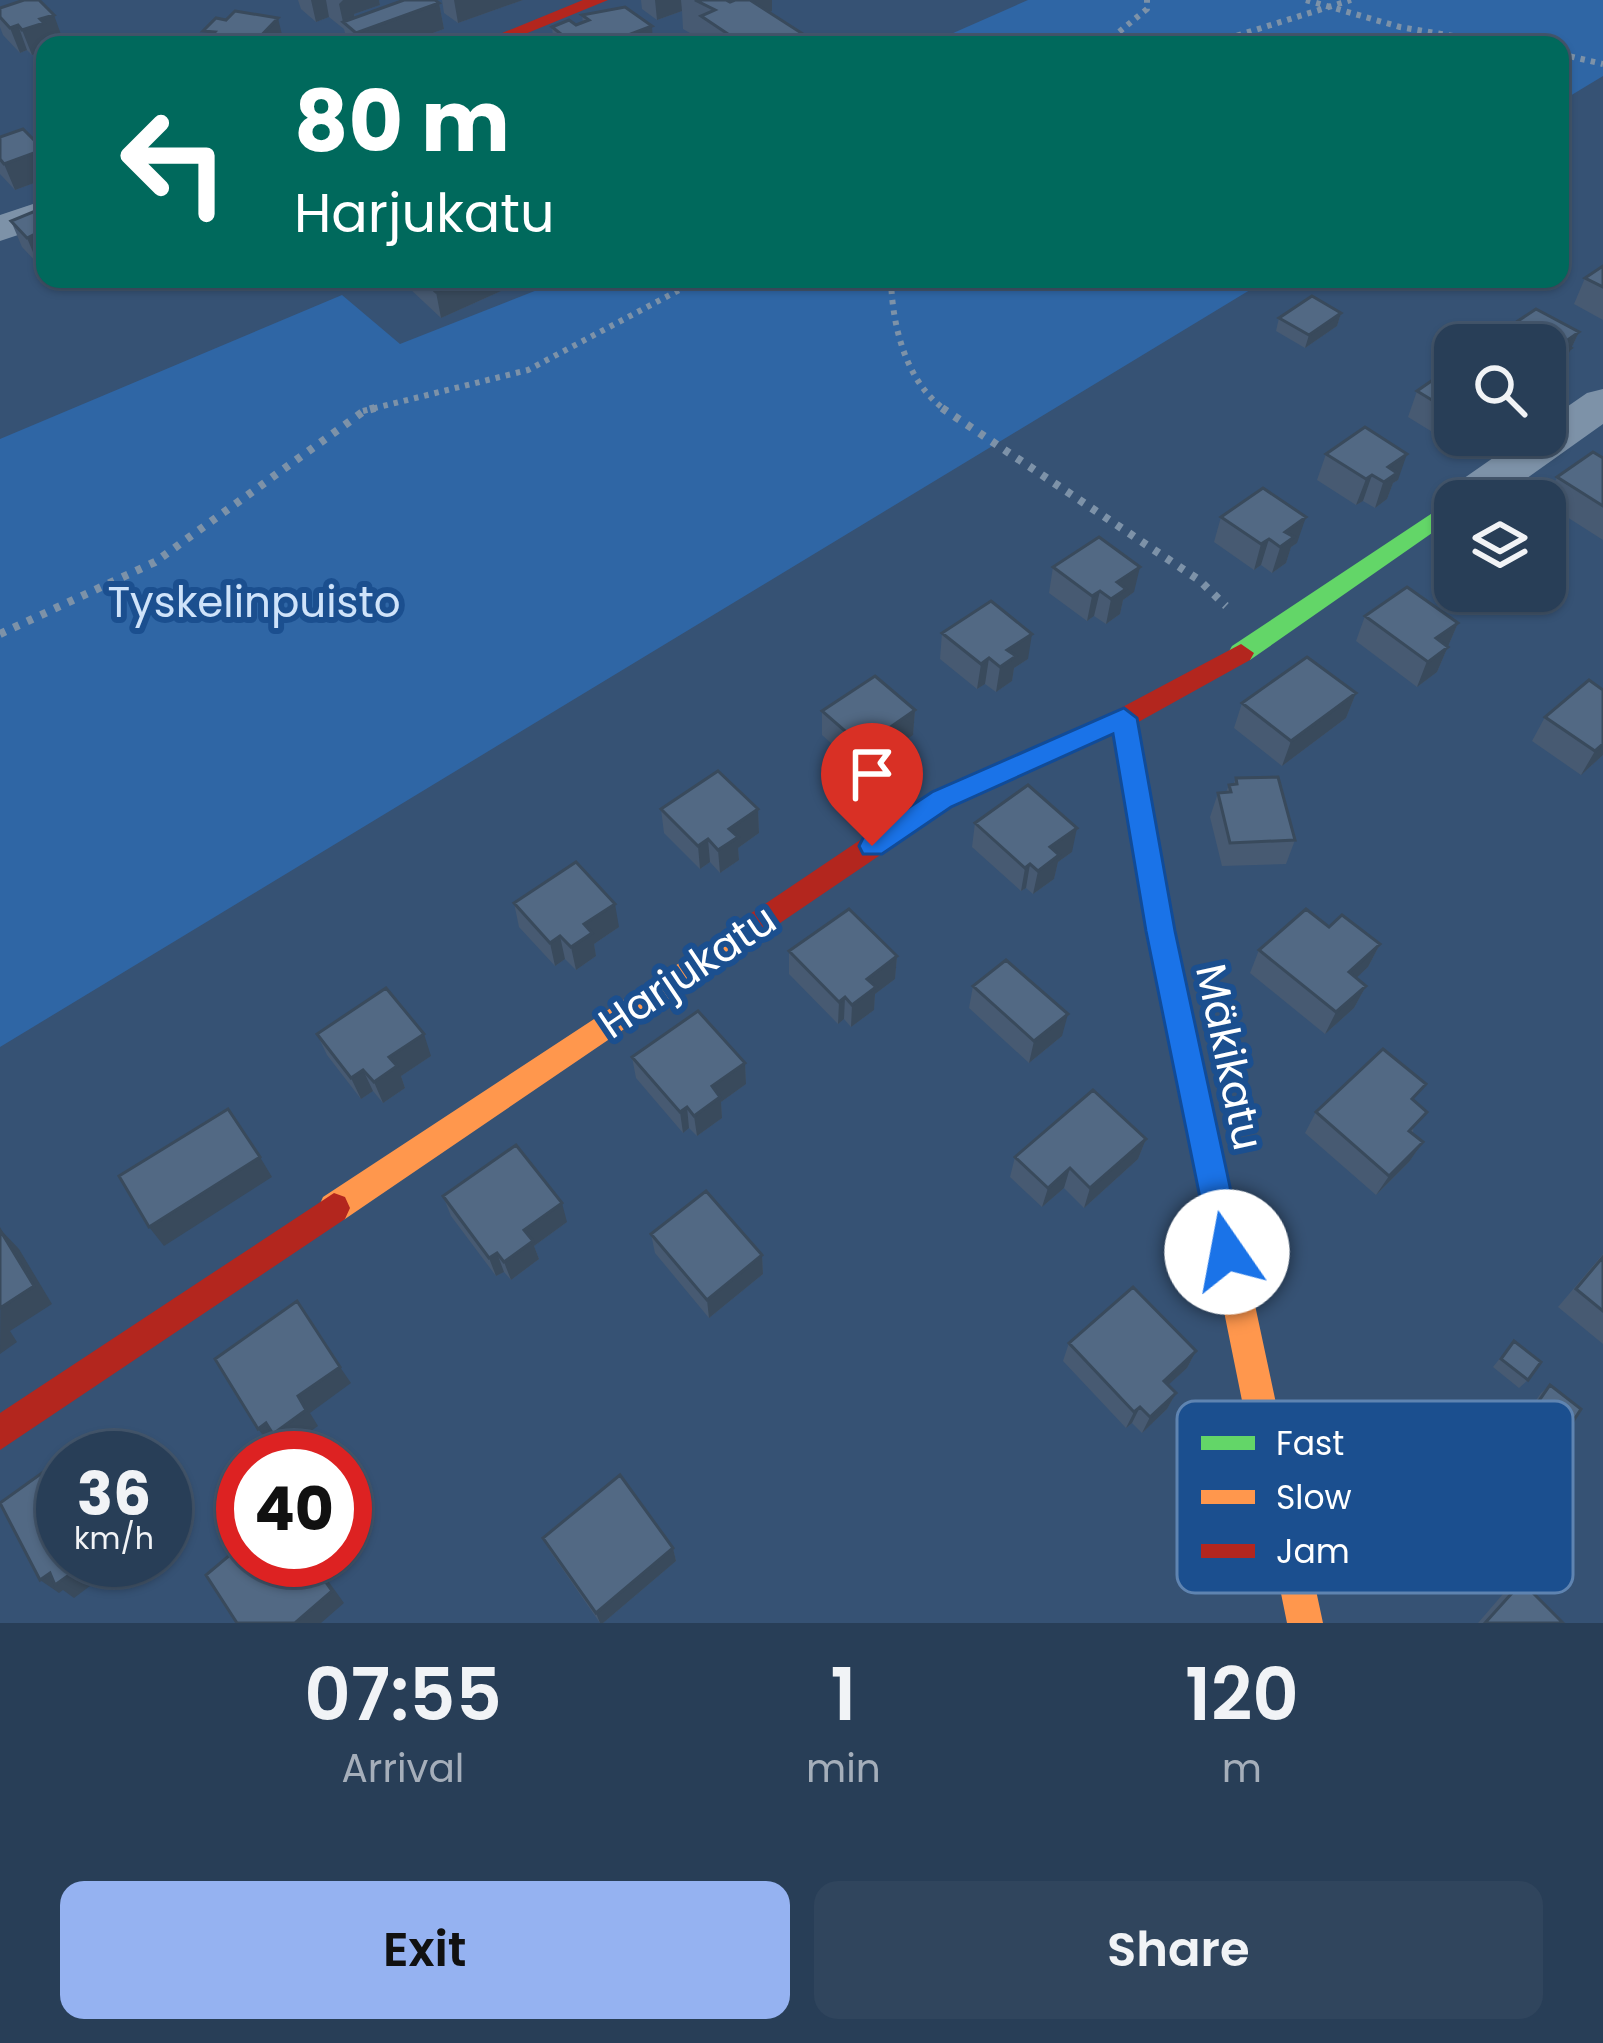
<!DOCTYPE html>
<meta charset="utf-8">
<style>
:root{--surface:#283e57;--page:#30455d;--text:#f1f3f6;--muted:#a5aeba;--line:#44576d;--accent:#95b2f1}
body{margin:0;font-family:Poppins,sans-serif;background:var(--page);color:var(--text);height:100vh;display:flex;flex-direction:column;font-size:45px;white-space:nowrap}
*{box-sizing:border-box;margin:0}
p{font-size:39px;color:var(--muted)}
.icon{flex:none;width:66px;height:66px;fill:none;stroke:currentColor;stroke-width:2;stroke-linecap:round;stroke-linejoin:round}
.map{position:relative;height:1623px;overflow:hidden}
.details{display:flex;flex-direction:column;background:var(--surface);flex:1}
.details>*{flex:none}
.banner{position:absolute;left:36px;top:36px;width:1533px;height:252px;border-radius:24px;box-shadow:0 3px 9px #0004,0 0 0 3px var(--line);background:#00695c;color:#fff;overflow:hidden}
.fabs{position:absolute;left:1434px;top:324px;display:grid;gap:24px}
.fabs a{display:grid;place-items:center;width:132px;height:132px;border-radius:24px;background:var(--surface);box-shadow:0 3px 9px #0004,0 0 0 3px var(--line);font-size:60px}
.speed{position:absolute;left:36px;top:1431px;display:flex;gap:24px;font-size:60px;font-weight:700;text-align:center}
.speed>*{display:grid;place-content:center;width:156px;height:156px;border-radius:50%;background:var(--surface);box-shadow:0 3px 9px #0004,0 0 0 3px var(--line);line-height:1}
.speed small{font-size:30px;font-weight:400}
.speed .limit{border:18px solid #d22;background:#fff;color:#111}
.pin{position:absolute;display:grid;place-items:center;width:102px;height:102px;color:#fff;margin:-123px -51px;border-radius:50% 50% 50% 0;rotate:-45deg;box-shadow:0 0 12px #0007}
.pin .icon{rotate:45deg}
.me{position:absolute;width:132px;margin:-66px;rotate:348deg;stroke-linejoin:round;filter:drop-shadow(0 0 9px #0008)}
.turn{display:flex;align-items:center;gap:42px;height:252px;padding:0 60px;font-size:54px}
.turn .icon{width:156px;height:156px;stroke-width:2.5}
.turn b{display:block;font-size:84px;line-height:102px}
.eta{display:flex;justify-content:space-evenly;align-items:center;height:204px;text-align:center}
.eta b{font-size:72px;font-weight:600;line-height:84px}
.button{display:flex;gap:24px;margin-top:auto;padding:24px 60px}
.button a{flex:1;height:138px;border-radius:24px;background:var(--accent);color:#111;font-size:48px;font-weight:600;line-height:138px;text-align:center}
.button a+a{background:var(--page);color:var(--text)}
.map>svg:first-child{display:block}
.green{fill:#2f66a5}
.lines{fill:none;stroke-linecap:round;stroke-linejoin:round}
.path-far1{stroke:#7d92a8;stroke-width:6;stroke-dasharray:4.5 6;stroke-linecap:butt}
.path{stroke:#7d92a8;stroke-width:8;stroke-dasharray:6 9;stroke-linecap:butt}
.street{fill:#7d92a8;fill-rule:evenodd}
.fast{fill:#63d668;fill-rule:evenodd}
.slow{fill:#ff974d;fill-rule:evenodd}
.jam{fill:#b3261e;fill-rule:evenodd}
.wall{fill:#475a72}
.shaded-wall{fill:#394a5c}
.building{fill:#526984;stroke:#394a5c;stroke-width:3}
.route{fill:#1a73e8;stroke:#114b97;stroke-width:3}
.labels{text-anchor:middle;stroke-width:12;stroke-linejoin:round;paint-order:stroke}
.park-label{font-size:42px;fill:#cfe3fa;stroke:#1b4f8f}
.street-label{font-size:42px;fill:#fff;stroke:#1b4f8f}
.key{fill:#1b4f8f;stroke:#5f84b1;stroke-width:3}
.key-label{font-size:33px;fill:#fff}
</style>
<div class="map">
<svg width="1603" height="1623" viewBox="0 0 1603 1623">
<rect width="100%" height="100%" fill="#365274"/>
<!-- green -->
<path class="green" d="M1028 0H1603V76L1560 102V45H926Z
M565 279H1268L0 1047V439L342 295 400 344Z"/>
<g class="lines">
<!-- path-far1 -->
<path class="path-far1" d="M1306 0 1400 27 1505 45
M1022 45H1103
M1103 45 1147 9V0
M1207 45 1351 0
M1560 54 1603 64
M891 279C892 325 906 384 947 411
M363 411 528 370 700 279"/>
<!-- path -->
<path class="path" d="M942 408 1199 580 1226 606
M0 634 155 562 364 411 375 408"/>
<!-- street -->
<path class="street" d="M45 200V226L0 241V215Z
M1603 389V424L1495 501H1455V515L1447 512 1440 501 1447 490 1526 435H1545V422L1587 393Z"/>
<!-- fast -->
<path class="fast" d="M1455 498 1464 501H1455V517L1250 660H1232L1228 653 1232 646Z"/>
<!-- slow -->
<path class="slow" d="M1124 708 1137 718 1175 931 1323 1623H1287L1147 931 1111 718Z
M748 918 758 922 762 930 758 938 345 1219 334 1223 323 1219 318 1208 323 1197Z"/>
<!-- jam -->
<path class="jam" d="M583 0H608L498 45H473Z
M1241 644 1254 653 1250 660 1133 725 951 807 758 938 748 942 738 938 734 930 738 922 933 791 1115 711Z
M334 1193 345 1197 350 1208 345 1219 0 1450V1413Z"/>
</g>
<!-- wall -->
<path class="wall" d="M298 0H379L380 5 354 14 355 17 439 3 444 29 399 45H348L344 29 329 17 316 22 301 9Z
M442 0H523L458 23 444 13Z
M641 0H772V11L769 12 820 45H702V40L683 29 682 11 657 20 642 9Z
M0 8 63 40 45 45V51L32 55 27 50 20 53 3 35 0 27Z
M582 15 653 45H550V38L553 36 552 27 576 25 583 23Z
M45 136V179L15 190 0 174V137L34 140Z
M45 207V262L38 264 22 247 11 221Z
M1603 266V320L1574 304 1585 278Z
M407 279H509L510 287 441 318 409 288Z
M1341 313 1337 326 1305 348 1276 331 1279 318Z
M1503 331 1579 332 1559 374 1548 382 1545 381V345H1497Z
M1455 367V435H1476L1465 444 1453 437 1447 441 1408 417 1417 391Z
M1326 454 1398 480 1393 483 1387 499 1375 508 1363 501 1356 505 1317 480Z
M1603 458V540L1545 503 1557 477Z
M1221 517 1297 543 1291 547 1286 563 1272 573 1261 565 1254 570 1214 542Z
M1053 567 1134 592 1123 600 1120 614 1106 624 1094 616 1087 621 1049 593Z
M1484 591H1532L1530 597 1511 610Z
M1365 616 1458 623 1437 672 1417 687 1356 641Z
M942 633 1028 659 1014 668 1012 681 996 692 985 684 977 689 940 659Z
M1356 693 1346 718 1282 766 1234 728 1242 703Z
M915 710 913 735 897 746 896 760 879 772 868 762 859 768 822 735V711Z
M1545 717 1603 755 1581 775 1532 741Z
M1236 778 1295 840 1286 864 1222 866 1210 817 1218 793 1226 792 1229 785H1233Z
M661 809H758L759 833 738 848 739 860 720 873 710 862 700 869 664 833Z
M975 823 1072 852 1058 862 1054 879 1033 894 1026 888 1021 891 972 847Z
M514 903 619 927 594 944 596 956 576 970 565 959 555 966 519 927Z
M1329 927 1380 944 1368 967 1356 978 1366 986 1354 1008 1325 1034 1250 973 1259 950Z
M789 951 897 956 895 979 875 994 874 1010 851 1027 844 1019 838 1024 789 974Z
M973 986 1062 1036 1029 1063 969 1008Z
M317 1034 431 1056 401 1076 405 1088 383 1103 373 1091 361 1099 327 1055Z
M632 1057 745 1063 746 1084 721 1102 722 1118 697 1136 689 1128 683 1133 636 1078Z
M1415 1102 1413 1134 1423 1142 1409 1162 1376 1195 1305 1133 1316 1112Z
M1146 1139 1138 1159 1084 1208 1064 1188 1042 1207 1010 1177 1015 1157Z
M443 1196 567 1222 534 1246 539 1259 511 1280 504 1272 496 1276 451 1216Z
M651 1234 762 1255 763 1274 709 1318 655 1253Z
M1603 1254V1344L1558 1307Z
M1514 1341 1528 1380 1519 1388 1493 1367Z
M1069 1343 1196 1351 1187 1368 1168 1385 1176 1393 1167 1409 1142 1433 1132 1423 1126 1428 1063 1361Z
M1550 1385 1564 1435 1554 1443 1523 1419 1541 1393Z
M543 1538 673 1548 676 1561 603 1623H600L550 1551Z
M1522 1582 1563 1623H1478L1503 1594Z"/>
<!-- shaded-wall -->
<path class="shaded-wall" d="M311 0H326L329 17 316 22Z
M343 0H379L380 5 354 14 356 25 343 22 339 4Z
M454 0H523L458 23Z
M655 0H681L682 11 657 20Z
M719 0H772V11L723 31Z
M439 3 444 29 399 45H359L356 33Z
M54 15 63 40 52 45H45V51L32 55 22 30 40 19Z
M278 18 284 43 283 45H252Z
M18 25 27 50 20 53 10 28Z
M652 26 653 45H602Z
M45 145V179L15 190 4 164Z
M33 235 44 261 38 264 27 238Z
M45 240V257L39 242Z
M465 279H509L510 287 441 318 436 292Z
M1341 313 1337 326 1305 348 1309 335Z
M1579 332 1559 374 1548 382 1560 356 1562 344Z
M1455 421V432L1453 437 1447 441Z
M1407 454 1398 480 1393 483 1387 499 1375 508 1388 467Z
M1372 475 1363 501 1356 505 1366 479Z
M1306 517 1297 543 1291 547 1286 563 1272 573 1285 532Z
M1269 539 1261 565 1254 570 1261 544Z
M1140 567 1134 592 1123 600 1120 614 1106 624 1111 599 1117 582Z
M1100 591 1094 616 1087 621 1092 596Z
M1520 591H1532L1530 597 1511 610Z
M1458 623 1437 672 1417 687 1436 638Z
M1032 634 1028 659 1014 668 1012 681 996 692 1000 667 1007 650Z
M989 658 985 684 977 689 981 664Z
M1356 693 1346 718 1282 766 1291 741Z
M915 710 913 735 897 746 896 760 879 772 880 747 889 728Z
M869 738 868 762 859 768 860 744Z
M1603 744V755L1581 775 1595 751Z
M758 809 759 833 738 848 739 860 720 873 718 850 729 829Z
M1077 828 1072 852 1058 862 1054 879 1033 894 1038 871 1050 847Z
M708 839 710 862 700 869 698 846Z
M1030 864 1026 888 1021 891 1025 868Z
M615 904 619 927 594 944 596 956 576 970 571 947 584 924Z
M560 936 565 959 555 966 550 943Z
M1380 944 1368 967 1338 995 1349 972Z
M897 956 895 979 875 994 874 1010 851 1027 852 1005 867 979Z
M1366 986 1354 1008 1325 1034 1336 1012Z
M845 997 844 1019 838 1024 839 1002Z
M1068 1014 1062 1036 1029 1063 1034 1041Z
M424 1034 431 1056 401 1076 405 1088 383 1103 374 1082 389 1057Z
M745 1063 746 1084 721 1102 722 1118 697 1136 694 1116 712 1086Z
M363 1070 373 1091 361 1099 351 1078Z
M687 1107 689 1128 683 1133 680 1112Z
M1146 1139 1138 1159 1084 1208 1090 1188Z
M1423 1142 1409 1162 1376 1195 1389 1176Z
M260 1157 272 1177 164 1246 149 1227Z
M1070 1168 1064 1188 1042 1207 1048 1188Z
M562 1203 567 1222 534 1246 539 1259 511 1280 504 1262 524 1230Z
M1 1230 19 1249 52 1304 10 1331 17 1342 0 1354Z
M497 1253 504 1272 496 1276 489 1258Z
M762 1255 763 1274 709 1318 707 1300Z
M1196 1351 1187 1368 1155 1397 1164 1381Z
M340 1367 351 1383 310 1413 318 1426 286 1449 278 1439 271 1445 258 1429 298 1396Z
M1176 1393 1167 1409 1142 1433 1150 1417Z
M1140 1407 1132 1423 1126 1428 1134 1412Z
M91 1438 108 1454 110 1458H102Z
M673 1548 676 1561 603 1623H600L596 1613Z
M90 1560H104L110 1571 74 1598 63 1590 59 1593 40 1580 50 1573Z
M310 1560 316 1564 344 1603 321 1623H295Z"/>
<!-- building -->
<path class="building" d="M24 0H39L54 15 40 19 44 23 22 30 18 25 10 28 0 17V8Z
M404 0H435L439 3 356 33 343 22Z
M695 0H726L730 2 735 0H750L820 45H728L721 41 731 36 701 16 715 10Z
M625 7 652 26 602 45H559L550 38 561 34 552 27 569 20 576 25 589 20 582 15Z
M235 11 278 18 252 45H189L195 39 207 41 215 32 203 31 216 18 226 20Z
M23 129 34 140 45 136V145L43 146 45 149 4 164 0 159V137Z
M45 207V240L39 242 33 235 27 238 11 221Z
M1603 266V287L1585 278Z
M422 279H465L436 292Z
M1312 296 1341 313 1309 335 1279 318Z
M1536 309 1579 332 1562 344 1571 348 1560 356 1548 350 1545 352V345H1526L1503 331Z
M1453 366 1455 367V414L1417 391Z
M1365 427 1407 454 1388 467 1397 473 1384 482 1372 475 1366 479 1326 454Z
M1593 452 1603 458V506L1557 477Z
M1263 488 1306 517 1285 532 1294 537 1280 547 1269 539 1261 544 1221 517Z
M1099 537 1140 567 1117 582 1126 589 1111 599 1100 591 1092 596 1053 567Z
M1407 587 1458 623 1436 638 1448 647 1428 662 1365 616Z
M991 601 1032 634 1007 650 1016 656 1000 667 989 658 981 664 942 633Z
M1307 657 1356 693 1291 741 1242 703Z
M875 676 915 710 889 728 898 735 880 747 869 738 860 744 822 711Z
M1589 680 1603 690V744L1595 751 1545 717Z
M718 771 758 809 729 829 738 837 718 850 708 839 698 846 661 809Z
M1278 777 1295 840 1230 843 1218 793 1231 792 1229 785 1237 784 1236 778Z
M1028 785 1077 828 1050 847 1059 855 1038 871 1030 864 1025 868 975 823Z
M576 862 615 904 584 924 592 933 571 947 560 936 550 943 514 903Z
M849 909 897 956 867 979 876 987 852 1005 845 997 839 1002 789 951Z
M1306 909 1329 927 1342 915 1380 944 1349 972 1366 986 1336 1012 1259 950Z
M1006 960 1068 1014 1034 1041 973 986Z
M386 988 424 1034 389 1057 397 1066 374 1082 363 1070 351 1078 317 1034Z
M698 1011 745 1063 712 1086 720 1097 694 1116 687 1107 680 1112 632 1057Z
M1383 1049 1426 1084 1412 1099 1427 1112 1409 1131 1423 1142 1389 1176 1316 1112Z
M1093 1090 1146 1139 1090 1188 1070 1168 1048 1188 1015 1157Z
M228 1109 260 1157 149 1227 119 1176Z
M516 1145 562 1203 524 1230 533 1241 504 1262 497 1253 489 1258 443 1196Z
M706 1191 762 1255 707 1300 651 1234Z
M0 1230 34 1286 0 1308Z
M1603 1257V1311L1576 1289Z
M1133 1287 1196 1351 1164 1381 1176 1393 1150 1417 1140 1407 1134 1412 1069 1343Z
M297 1301 340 1367 298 1396 306 1410 273 1434 266 1423 258 1429 215 1359Z
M1514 1341 1541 1362 1528 1380 1501 1359Z
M1550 1385 1581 1409 1564 1435 1532 1411Z
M91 1438 102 1458H63Z
M63 1458V1560H90L55 1585 50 1573 40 1580 0 1503Z
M620 1475 673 1548 596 1613 543 1538Z
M243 1544V1560H265L275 1574 292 1560H310L332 1591 295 1623H237L206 1575Z
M1522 1582 1563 1623H1485Z"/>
<!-- route -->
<path class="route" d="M1124 708 1137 718 1175 931 1244 1252 1239 1263 1227 1268 1216 1263 1211 1252 1146 931 1113 734 951 807 882 854H863L859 846 863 838 932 792Z"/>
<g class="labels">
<!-- park labels -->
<g class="park-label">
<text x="254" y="617">Tyskelinpuisto</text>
</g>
<!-- street labels -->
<g class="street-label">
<text transform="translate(687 971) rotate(-34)" y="15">Harjukatu</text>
<text transform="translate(1230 1057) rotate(78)" y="15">Mäkikatu</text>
</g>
</g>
<!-- legend -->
<rect x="1177" y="1401" width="396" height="192" rx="18" class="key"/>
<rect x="1201" y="1436" width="54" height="14" fill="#63d668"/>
<rect x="1201" y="1490" width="54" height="14" fill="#ff974d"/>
<rect x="1201" y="1544" width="54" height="14" fill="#b3261e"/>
<g class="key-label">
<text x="1276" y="1455">Fast</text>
<text x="1276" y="1509">Slow</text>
<text x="1276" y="1563">Jam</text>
</g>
</svg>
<div class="fabs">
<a><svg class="icon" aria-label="search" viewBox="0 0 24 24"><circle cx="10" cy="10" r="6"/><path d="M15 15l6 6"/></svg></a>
<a><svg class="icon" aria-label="layers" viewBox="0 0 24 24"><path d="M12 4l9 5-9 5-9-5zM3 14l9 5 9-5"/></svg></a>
</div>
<div class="speed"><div>36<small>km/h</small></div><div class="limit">40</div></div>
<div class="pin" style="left:872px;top:846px;background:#d93025"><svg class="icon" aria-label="arrive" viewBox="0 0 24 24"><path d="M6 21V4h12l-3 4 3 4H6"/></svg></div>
<svg class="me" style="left:1227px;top:1252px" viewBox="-20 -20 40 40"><circle r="19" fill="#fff"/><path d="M0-13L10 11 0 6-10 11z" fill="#1a73e8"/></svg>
<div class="banner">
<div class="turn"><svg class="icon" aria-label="left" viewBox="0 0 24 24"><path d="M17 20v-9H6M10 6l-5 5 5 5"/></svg><div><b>80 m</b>Harjukatu</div></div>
</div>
</div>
<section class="details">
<div class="eta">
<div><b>07:55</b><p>Arrival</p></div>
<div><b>1</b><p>min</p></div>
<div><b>120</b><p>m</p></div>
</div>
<div class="button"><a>Exit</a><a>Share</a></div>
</section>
